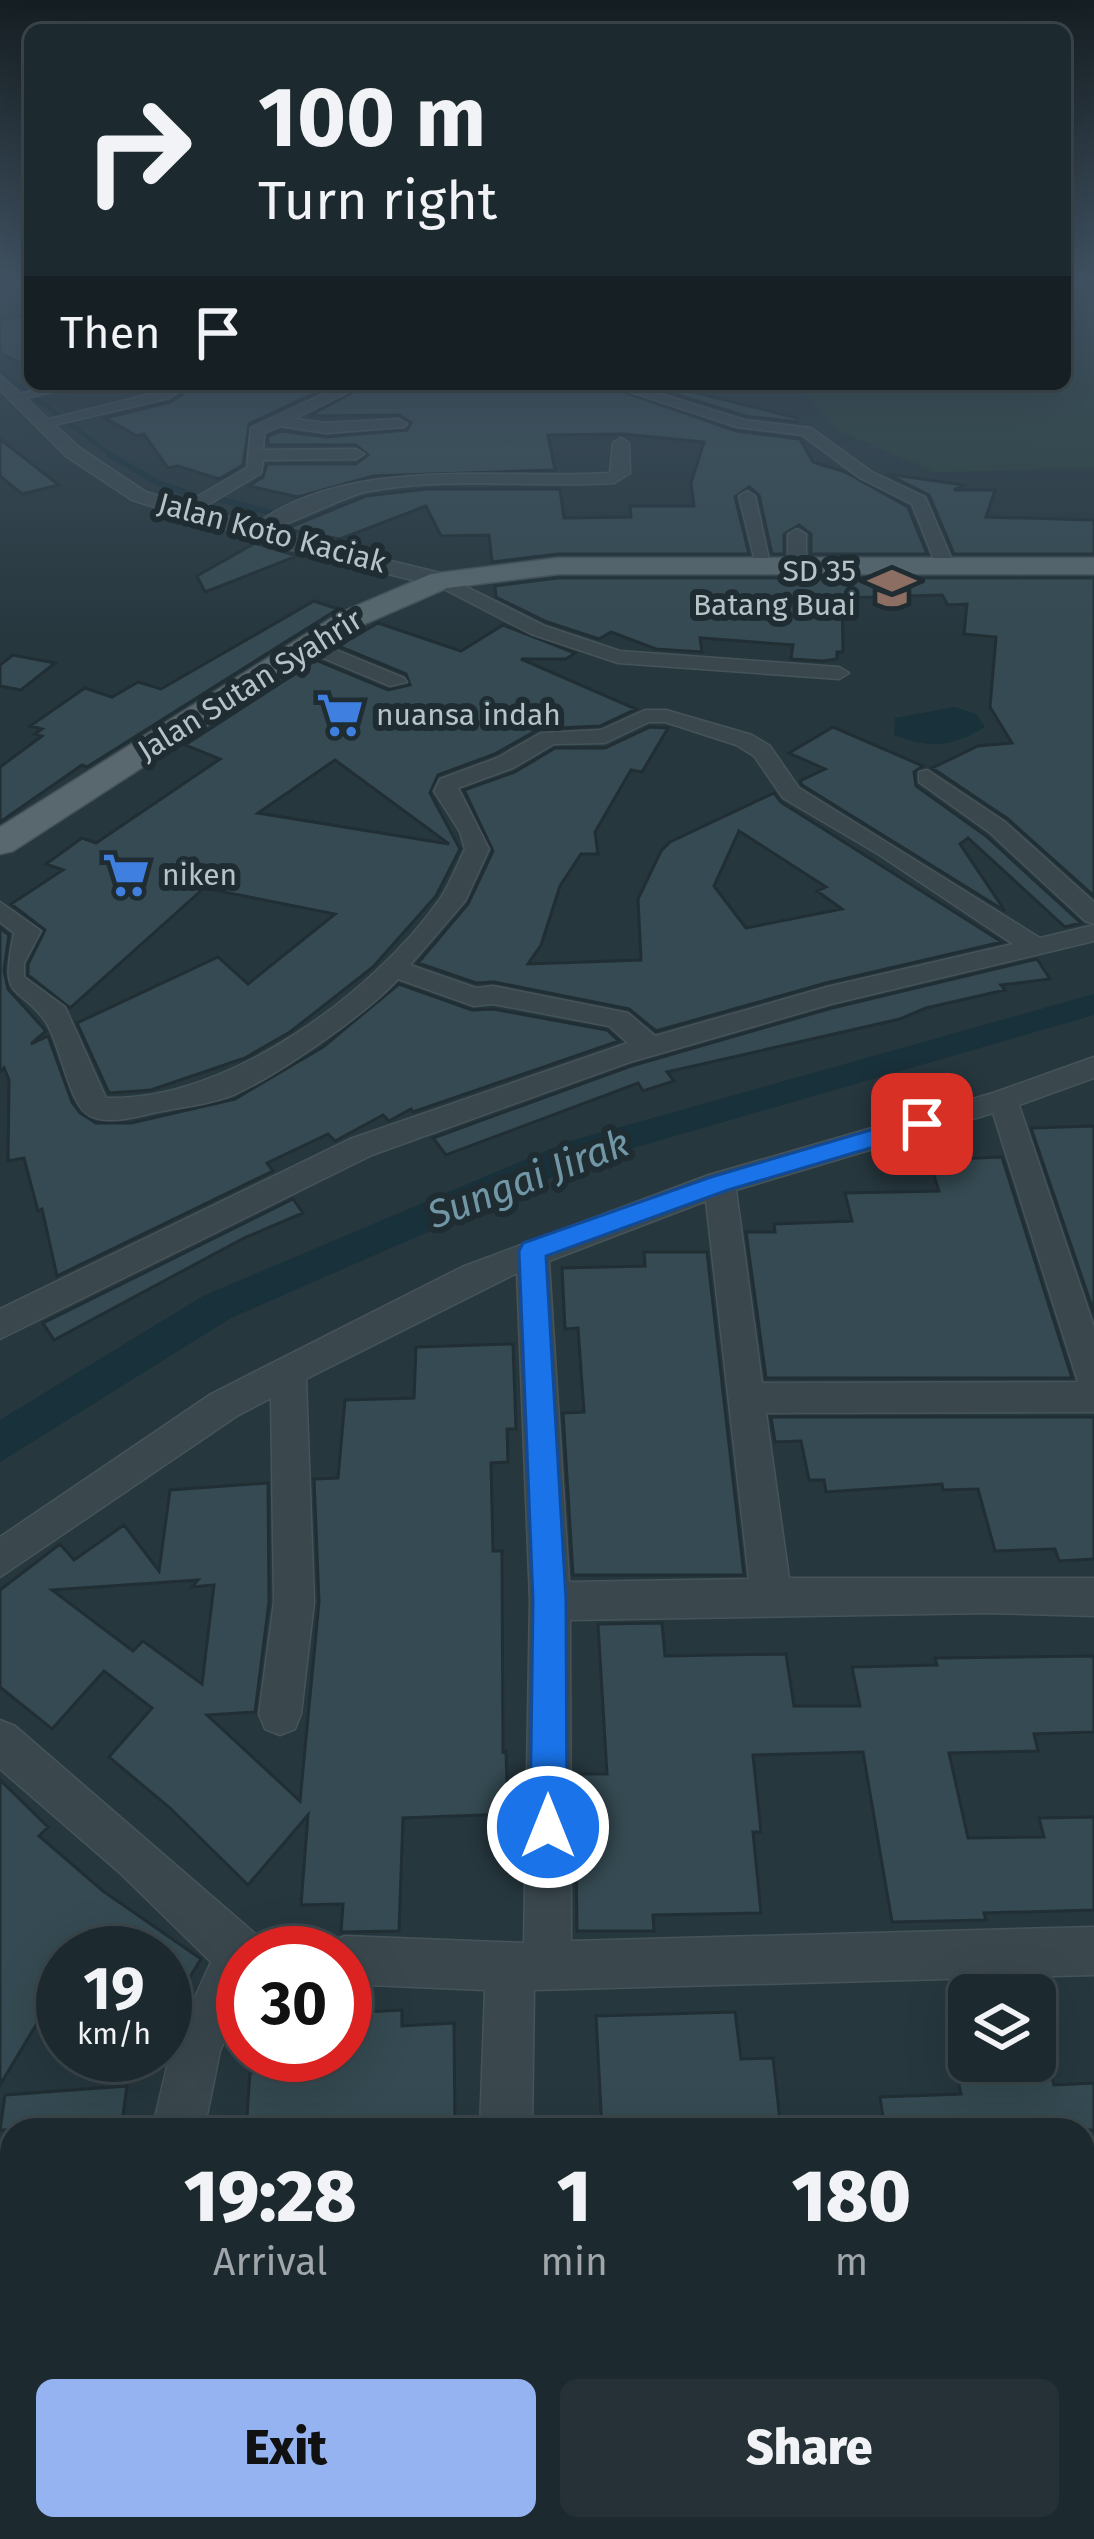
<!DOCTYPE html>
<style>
:root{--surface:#1c292e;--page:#253136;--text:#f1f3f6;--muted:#a0a6aa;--line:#3a454a;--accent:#95b2f1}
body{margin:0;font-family:"Fira Sans",sans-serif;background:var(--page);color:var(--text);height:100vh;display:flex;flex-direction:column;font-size:45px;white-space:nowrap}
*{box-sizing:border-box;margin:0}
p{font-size:39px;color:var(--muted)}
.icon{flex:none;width:66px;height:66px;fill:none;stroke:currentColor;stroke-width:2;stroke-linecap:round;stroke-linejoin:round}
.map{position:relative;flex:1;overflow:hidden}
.drawer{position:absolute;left:0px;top:2118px;width:1095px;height:423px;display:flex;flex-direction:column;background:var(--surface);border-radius:36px 36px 0 0;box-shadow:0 12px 48px #0002,0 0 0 3px var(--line)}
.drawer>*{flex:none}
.top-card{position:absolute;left:24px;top:24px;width:1047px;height:366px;border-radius:18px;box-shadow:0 12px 48px #0002,0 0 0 3px var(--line);background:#1c292e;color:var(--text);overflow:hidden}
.fabs{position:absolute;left:948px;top:1974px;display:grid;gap:24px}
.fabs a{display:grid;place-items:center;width:108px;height:108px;border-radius:18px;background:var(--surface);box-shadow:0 12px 48px #0002,0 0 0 3px var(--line);font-size:60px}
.speed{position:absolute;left:36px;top:1926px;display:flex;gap:24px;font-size:60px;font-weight:700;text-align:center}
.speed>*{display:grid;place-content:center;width:156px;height:156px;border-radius:50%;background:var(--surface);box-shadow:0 12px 48px #0002,0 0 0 3px var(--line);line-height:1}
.speed small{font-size:30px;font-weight:400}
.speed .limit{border:18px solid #d22;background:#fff;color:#111}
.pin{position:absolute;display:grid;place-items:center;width:102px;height:102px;color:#fff;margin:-51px;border-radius:24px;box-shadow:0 6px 18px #0006}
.me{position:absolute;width:132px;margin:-66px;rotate:0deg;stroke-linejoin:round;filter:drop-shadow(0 0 9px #0008)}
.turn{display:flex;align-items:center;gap:42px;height:252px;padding:0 36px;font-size:54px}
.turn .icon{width:156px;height:156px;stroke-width:2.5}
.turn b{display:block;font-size:84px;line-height:102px}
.then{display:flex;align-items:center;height:114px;padding:0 36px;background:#0003;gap:24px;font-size:45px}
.eta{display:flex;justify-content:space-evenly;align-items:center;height:204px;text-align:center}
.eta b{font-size:72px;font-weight:800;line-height:84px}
.button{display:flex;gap:24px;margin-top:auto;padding:24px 36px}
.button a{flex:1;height:138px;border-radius:18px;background:var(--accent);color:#111;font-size:48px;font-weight:800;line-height:138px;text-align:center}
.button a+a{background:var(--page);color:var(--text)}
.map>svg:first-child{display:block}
.green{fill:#283f3b}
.water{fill:#19313b}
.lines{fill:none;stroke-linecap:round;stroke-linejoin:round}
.stream-far1{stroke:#19313b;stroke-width:4.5}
.stream{stroke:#19313b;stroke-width:6}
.canal{fill:#19313b;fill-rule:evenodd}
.building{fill:#354a52;stroke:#212f35;stroke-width:3;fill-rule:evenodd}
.minor-casing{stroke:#46545a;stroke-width:3}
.tertiary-casing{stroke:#46545a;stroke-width:3}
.primary-casing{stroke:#46545a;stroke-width:3}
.minor{fill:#3a484e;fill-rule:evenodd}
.tertiary{fill:#3a484e;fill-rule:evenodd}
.primary{fill:#58686e;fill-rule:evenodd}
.route{fill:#1a73e8;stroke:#114b97;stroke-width:3}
.labels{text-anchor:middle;stroke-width:12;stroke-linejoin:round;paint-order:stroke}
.far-street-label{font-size:30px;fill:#b6c3c9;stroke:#1f2d33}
.far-poi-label{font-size:30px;fill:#b6c3c9;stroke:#1f2d33;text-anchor:start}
.water-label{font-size:39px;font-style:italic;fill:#7197a6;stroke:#1f2d33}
</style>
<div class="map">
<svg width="1094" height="2539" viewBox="0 0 1094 2539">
<rect width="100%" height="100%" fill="#26373e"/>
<!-- green -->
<path class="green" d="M1065 282H1094V468L935 472 836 430 797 384H1065Z"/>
<!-- water -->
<path class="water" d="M955 707 976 714 985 727C952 747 931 749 894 735L895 718Z"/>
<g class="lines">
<!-- stream-far1 -->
<path class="stream-far1" d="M0 371 115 458"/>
<!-- stream -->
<path class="stream" d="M110 455 158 483 185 492
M214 498 269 512"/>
<!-- canal -->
<path class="canal" d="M1094 994V1015L592 1160 231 1318 0 1462V1420L203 1296 567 1142Z"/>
</g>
<!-- building -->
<path class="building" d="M30 314V368L0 353V320Z
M184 384H334L249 424 243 465 219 479 178 466 168 468 144 434 137 436 105 418 170 402 183 394Z
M368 384H602L736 431 800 439 813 462 845 472 908 507 927 554H811V534L799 525 784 534V554H772L759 495 749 487 735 497 749 554H558L492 562 489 535 441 536 426 506 340 539 285 529 366 496 427 489H560L564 518 631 517 630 506H694L691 483 704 442 623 434 548 435 555 470 373 476 298 497 249 486 263 477 267 464H356L368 455 356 445H268V436L281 431 326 437 407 430 411 423 399 415 309 416Z
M643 384H661L797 418 798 422 745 416Z
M0 439 59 485 22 494 0 476Z
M887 474 964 485 954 490H995L986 517 1094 520V554H954L929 495Z
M255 543 297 556 205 592 197 576Z
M558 578H1094V896L1008 819 932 768 978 746 1012 743 990 707 996 637 964 634 967 604 948 605 942 595 842 598 843 652H837V659L823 661 791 659 793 645 700 638 702 652 656 649 611 632 599 639 547 622 496 597 495 586Z
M314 601 338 609 87 767 82 765 0 822V767L42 736 35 734 42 729 30 726 85 688 112 697 138 682 161 689Z
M378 623 461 651 503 625 575 653 566 659H521L636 709 600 726 539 729 495 754 438 775 430 793 460 849 436 896 373 967 290 1032 245 1058 151 1090 109 1093 77 1023 218 957 248 984 335 914 204 888 70 1008 28 975V964L45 930 11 904 63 870 46 864 82 838 96 843 220 759 185 745 316 660 388 690 410 685 406 674 338 646ZM335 760 449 844 258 813Z
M13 655 55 663 21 690 0 686V665Z
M650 727 668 728 642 772 631 770 595 832 598 854H581L560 886 541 945 528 964 641 960 638 899 661 851 670 842 774 793 781 802 1002 942 826 983 656 1031 629 1009 494 982 476 983 418 963 468 904 493 851 464 790 515 772 555 748H605ZM739 831 826 887 817 891 842 909 746 928 714 886Z
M833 727 923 766 914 772 916 786 986 836 1081 923 1065 927 968 838 960 844 1005 911 802 785 800 781 825 769 789 753Z
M0 928 9 935 4 970 8 989 46 1031 31 1044 48 1036 72 1102 80 1113 96 1123H131L235 1099 323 1047 399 984 472 1010 493 1009 607 1030 619 1041 413 1112 411 1109 389 1121 383 1115 335 1141 328 1134 267 1163 273 1171 57 1276 42 1209 38 1211 24 1158 8 1161 9 1080 4 1068 0 1072Z
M1037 959 1050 979 1001 985 1005 990 926 1008 900 1019 667 1072 674 1081 643 1091 638 1083 446 1155 433 1138 631 1066 832 1008Z
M1094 1126V1313L1031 1128Z
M1002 1157 1072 1378H766L746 1232H775L774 1224 852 1221 845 1193 939 1191 929 1160Z
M293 1199 303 1213 244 1238 54 1340 43 1323Z
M644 1252H707L744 1575H573L563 1413 584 1412 578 1328 565 1329 562 1268 645 1266Z
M513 1344 516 1429H507L508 1462 491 1463 493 1551H502L503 1752 506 1751 508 1814 403 1818 399 1931 341 1932 343 1904 301 1905 308 1815 248 1885 170 1808 109 1757 152 1708 104 1671 52 1729 0 1687V1590L60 1544 74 1560 124 1525 159 1571 170 1490 268 1483 269 1602 255 1712 207 1715 300 1801 319 1602 314 1479 338 1478 345 1400 414 1398 416 1347ZM198 1580 192 1587 214 1585 202 1684 143 1641 133 1651 52 1590Z
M771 1417H1094V1559L1059 1561 1055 1549 995 1551 978 1489 943 1490 942 1484 826 1492 824 1480H809L801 1441 775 1442Z
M662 1623 665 1656 786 1654 794 1706H860L852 1667 937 1665 935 1658 1094 1656V1732L1034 1734 1038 1751 949 1753 968 1838 1044 1837 1039 1818 1094 1817V1910L984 1913 986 1920 892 1922 863 1752 753 1755 761 1832H753L761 1913 653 1915 654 1931H577L575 1774H607L598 1624Z
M0 1780 48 1827 39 1836 103 1891 201 1959 165 2017V1953H63V1980L0 2085Z
M402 2010V2026L454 2023 455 2130H246L250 2073 339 2067 340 2055H345V2013Z
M735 2012 741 2059 773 2058 781 2130H602L596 2016Z
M954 2061H1048L1054 2085 1094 2083V2130H885L880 2097 961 2094Z
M127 2086 121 2130H0L5 2095Z"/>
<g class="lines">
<defs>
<path id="minor" d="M56 384H83L15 401 8 397Z
M165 384H179L180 390 169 398 41 428 33 423 159 392Z
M345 384H364L294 419 326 423 399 419 407 424 404 427 326 433 280 426 264 433 263 450 356 449 364 454 356 459 263 460 261 473 191 515H179V507L247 468 251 428Z
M606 384H628L744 420 811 428 872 472 925 497 955 567 946 572 937 567 912 504 860 478 802 435 737 427Z
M621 438 629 443 630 473 614 483C531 488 447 476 365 492 340 497 262 541 247 531 340 453 498 480 610 473L613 443Z
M747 491 755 496 771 569 756 565 739 496Z
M797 529 806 534V565L797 570 788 565V534Z
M441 574 545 626 620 651 839 667 849 673 839 679 618 663 531 634 434 584 432 580Z
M309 639 404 678 407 682 390 686 302 649V641Z
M645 710H666L752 735 770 746 799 788 1040 938 1094 925V941L831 1004 630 1062 372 1155 0 1339V1309L350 1139 628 1043 609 1026 493 1004 474 1006 398 979C368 1013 275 1077 233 1095 209 1105 179 1107 153 1113 135 1117 108 1125 90 1116 68 1106 60 1038 43 1018 14 982 0 1001 14 933L0 922V902L41 931 24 963V977L65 1007 106 1098C226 1102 373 994 440 899 450 884 457 865 465 849L460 832 434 791 440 779 497 758 541 733 601 730ZM649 722H665L736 745 754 756 783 798 878 854 1013 944 827 987 655 1036 628 1013 493 986 476 988 410 965 465 901 489 849 458 788 513 768 554 744 605 743Z
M927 770 1005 822 1094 902V924L1085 921 989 832 919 782V772Z
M1094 1057V1078L1019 1105 1094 1327V1412L766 1413 789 1578H1094V1616L989 1613 570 1620 571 1941 1094 1927V1975L534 1990 532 2130H480L485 1990 345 1984V1953H324L328 1943 345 1936 524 1943 530 1601 517 1273 306 1379 314 1602 301 1714 295 1729 280 1735 265 1729 259 1714 274 1602 271 1398 237 1416 0 1577V1537L211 1394 462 1267 709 1175 993 1093ZM993 1113 1078 1382 762 1383 736 1190ZM706 1201 749 1579 569 1582 549 1261Z
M0 1720 15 1726 260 1938 266 1953H243V1999L220 2051 204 2130H152L171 2050 211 1962 119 1872 0 1769Z
M1083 2495H1094V2539H1059L1055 2529H1083Z
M76 2529H136L134 2539H74Z
M471 2529H531V2539H471Z
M855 2529H925L921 2539H851Z"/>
<path id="tertiary" d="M0 375 80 448 146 492 317 543 449 575 453 580 441 587 302 553 132 500 66 456 0 390Z"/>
<path id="primary" d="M558 558H1094V574H558L447 588 362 625 13 851 0 854V827L340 613 431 574Z"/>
</defs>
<!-- minor casing -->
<use href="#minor" class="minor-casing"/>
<!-- tertiary casing -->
<use href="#tertiary" class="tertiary-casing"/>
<!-- primary casing -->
<use href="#primary" class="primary-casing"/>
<!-- minor -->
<use href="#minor" class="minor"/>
<!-- tertiary -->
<use href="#tertiary" class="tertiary"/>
<!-- primary -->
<use href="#primary" class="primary"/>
</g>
<!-- sky -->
<linearGradient id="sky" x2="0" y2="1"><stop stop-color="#151e22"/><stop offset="0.44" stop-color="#415363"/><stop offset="1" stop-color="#415363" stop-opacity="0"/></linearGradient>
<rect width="1094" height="637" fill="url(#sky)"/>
<!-- route -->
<path class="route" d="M922 1115 935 1124 931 1130 728 1190 546 1256 566 1600 567 1827 562 1840 548 1846 535 1840 530 1827 533 1600 519 1251 523 1243 711 1177Z"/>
<!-- icons -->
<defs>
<symbol id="school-bare" viewBox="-9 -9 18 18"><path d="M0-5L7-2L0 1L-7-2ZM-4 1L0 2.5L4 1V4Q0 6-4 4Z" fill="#8d6e63" stroke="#1f2d33" stroke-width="2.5" paint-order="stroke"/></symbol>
<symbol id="supermarket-bare" viewBox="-9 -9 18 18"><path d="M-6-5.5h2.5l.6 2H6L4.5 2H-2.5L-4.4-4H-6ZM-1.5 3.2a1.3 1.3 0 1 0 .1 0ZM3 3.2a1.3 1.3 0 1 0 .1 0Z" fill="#3f7fe0" stroke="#1f2d33" stroke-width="2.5" paint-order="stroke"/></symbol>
</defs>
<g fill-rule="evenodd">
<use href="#school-bare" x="859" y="555" width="66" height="66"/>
<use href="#supermarket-bare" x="307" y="682" width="66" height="66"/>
<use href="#supermarket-bare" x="93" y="842" width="66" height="66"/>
</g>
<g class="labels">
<!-- far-street labels -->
<g class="far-street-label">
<text transform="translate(272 533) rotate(15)" y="10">Jalan Koto Kaciak</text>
<text transform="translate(250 685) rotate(-32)" y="10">Jalan Sutan Syahrir</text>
</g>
<!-- far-poi labels -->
<g class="far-poi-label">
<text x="856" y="581" text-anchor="end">SD 35<tspan x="856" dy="34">Batang Buai</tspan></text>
<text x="376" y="725">nuansa indah</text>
<text x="162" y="885">niken</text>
</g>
<!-- water labels -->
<g class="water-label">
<text transform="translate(528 1178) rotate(-21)" y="14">Sungai Jirak</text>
</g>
</g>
</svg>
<div class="fabs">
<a><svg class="icon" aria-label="layers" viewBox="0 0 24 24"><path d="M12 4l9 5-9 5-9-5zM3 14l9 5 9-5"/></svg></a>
</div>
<div class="speed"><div>19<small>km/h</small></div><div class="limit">30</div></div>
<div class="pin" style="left:922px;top:1124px;background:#d93025"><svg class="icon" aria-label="arrive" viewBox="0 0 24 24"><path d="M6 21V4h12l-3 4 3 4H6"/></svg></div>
<svg class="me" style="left:548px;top:1827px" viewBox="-20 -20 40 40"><circle r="17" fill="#1a73e8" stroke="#fff" stroke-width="3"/><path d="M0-11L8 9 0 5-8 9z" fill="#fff"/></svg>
<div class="top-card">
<div class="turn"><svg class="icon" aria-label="right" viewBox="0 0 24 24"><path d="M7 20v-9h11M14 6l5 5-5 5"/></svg><div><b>100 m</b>Turn right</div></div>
<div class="then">Then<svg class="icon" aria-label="arrive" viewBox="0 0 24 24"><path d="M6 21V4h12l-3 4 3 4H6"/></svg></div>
</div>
<section class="drawer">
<div class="eta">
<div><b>19:28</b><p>Arrival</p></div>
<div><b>1</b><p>min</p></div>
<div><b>180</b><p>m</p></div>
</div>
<div class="button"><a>Exit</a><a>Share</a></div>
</section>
</div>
